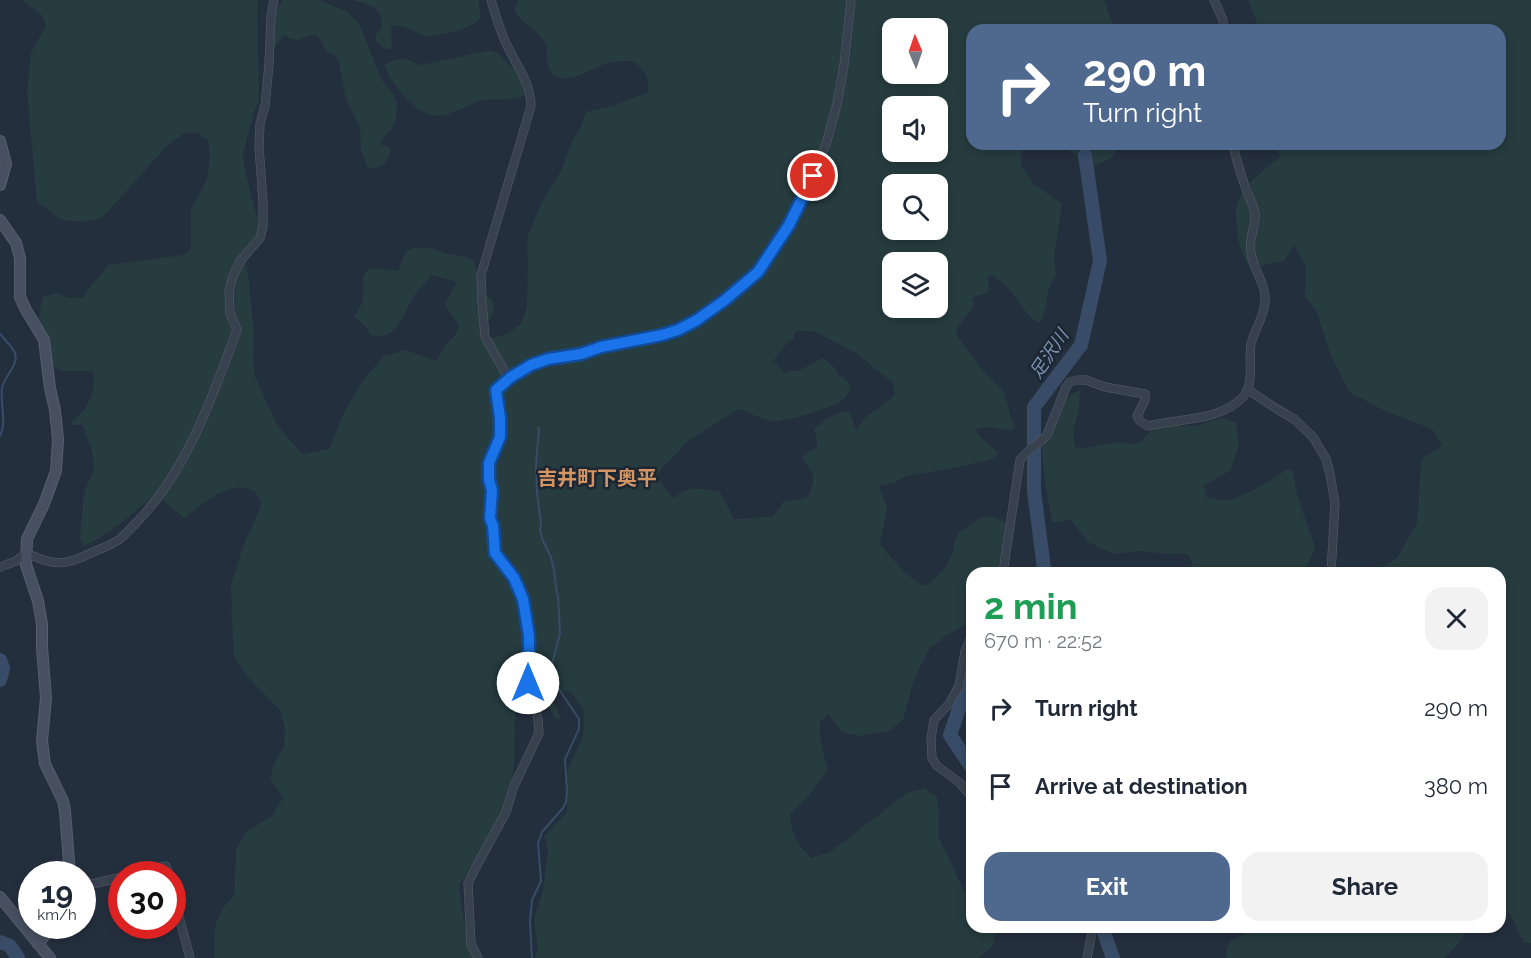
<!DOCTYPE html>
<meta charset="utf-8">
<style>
:root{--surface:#fff;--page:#f2f2f3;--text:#1f2937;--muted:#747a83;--accent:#4f688e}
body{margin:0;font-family:Raleway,"Noto Sans JP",sans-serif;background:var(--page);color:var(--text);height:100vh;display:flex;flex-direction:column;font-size:22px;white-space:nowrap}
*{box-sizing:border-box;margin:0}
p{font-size:20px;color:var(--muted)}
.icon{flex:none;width:33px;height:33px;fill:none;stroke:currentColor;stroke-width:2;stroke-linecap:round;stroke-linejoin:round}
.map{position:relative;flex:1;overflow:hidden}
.panel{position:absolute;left:966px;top:567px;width:540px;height:366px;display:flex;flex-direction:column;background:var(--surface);border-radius:18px;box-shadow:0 3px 9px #0003}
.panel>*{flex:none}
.hud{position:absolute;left:966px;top:24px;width:540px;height:126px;border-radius:18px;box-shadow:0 3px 9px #0003;background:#4f688e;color:#fff;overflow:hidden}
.needle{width:39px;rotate:358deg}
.controls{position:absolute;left:882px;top:18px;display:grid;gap:12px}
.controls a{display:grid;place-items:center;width:66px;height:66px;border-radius:12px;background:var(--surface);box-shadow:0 3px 9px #0003;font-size:30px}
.speed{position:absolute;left:18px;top:861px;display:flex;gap:12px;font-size:30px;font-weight:700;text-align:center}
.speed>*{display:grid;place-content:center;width:78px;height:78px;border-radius:50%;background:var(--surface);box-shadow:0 3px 9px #0003;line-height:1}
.speed small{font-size:15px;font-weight:400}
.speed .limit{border:9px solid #d22;background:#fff;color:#111}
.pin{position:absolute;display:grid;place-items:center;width:51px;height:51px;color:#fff;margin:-26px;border:3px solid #fff;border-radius:50%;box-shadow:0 2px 6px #0007}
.me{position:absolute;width:66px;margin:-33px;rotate:0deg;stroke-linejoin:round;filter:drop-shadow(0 0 4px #0008)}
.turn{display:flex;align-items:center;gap:21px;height:126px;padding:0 18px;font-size:27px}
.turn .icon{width:78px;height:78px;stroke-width:2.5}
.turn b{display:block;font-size:42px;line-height:51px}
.round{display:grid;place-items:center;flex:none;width:63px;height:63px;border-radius:18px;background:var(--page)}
.head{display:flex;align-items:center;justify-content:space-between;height:102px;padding:0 18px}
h1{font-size:36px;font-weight:700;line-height:45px;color:#1e9e55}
.primary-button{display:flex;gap:12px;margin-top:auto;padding:12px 18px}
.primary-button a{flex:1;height:69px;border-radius:18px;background:var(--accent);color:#fff;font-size:24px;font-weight:700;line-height:69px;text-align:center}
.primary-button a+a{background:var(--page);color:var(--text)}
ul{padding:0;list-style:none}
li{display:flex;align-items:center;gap:18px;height:78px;padding:0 18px}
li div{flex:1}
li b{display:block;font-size:22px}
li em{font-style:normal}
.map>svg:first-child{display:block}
.green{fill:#263c3f;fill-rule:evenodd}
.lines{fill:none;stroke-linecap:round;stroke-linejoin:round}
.stream{stroke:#394c67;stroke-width:2}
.river{stroke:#394c67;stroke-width:14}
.street-casing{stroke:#565f6c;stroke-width:9}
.secondary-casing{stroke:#565f6c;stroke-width:12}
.street{stroke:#38414e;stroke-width:8}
.secondary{stroke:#465061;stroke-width:10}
.route-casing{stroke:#114b97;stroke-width:15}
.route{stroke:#1a73e8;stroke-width:10}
.labels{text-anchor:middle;stroke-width:5;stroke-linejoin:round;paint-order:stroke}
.water-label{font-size:18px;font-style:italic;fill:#7c92b1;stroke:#1d2633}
.quarter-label{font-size:20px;font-weight:bold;fill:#d59563;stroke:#1d2633}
</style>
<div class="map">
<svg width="1531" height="958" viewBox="0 0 1531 958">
<rect width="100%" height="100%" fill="#242f3e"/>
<!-- green -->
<path class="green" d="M21 0H258L257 13 259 99 255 109 243 154 246 176 261 233 244 257 248 273 254 332 253 357 255 376 277 425 302 454 329 449 343 415 362 381 384 356 406 350 437 361 444 347 456 334 459 325 445 305 448 297 457 282 432 275C427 281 421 287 416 293 403 312 399 342 370 335L366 327 354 317 363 301V276L368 269C379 268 388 270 398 271L405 253 413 248H431L448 254 463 256 473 260 476 268 479 286 483 294 491 299 495 308C491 320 482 327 480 339H489L507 334 521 324 527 307 528 263 527 247 528 235 541 204 562 169 571 143 580 129 586 112C596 109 606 108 615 105 626 102 636 96 647 93 651 80 644 69 633 61 624 61 614 61 605 64 591 68 563 90 550 70 545 62 549 51 545 43 544 39 539 35 537 32 531 26 515 18 515 9 515 6 517 3 518 0H1104L1115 30H972V144H1022L1021 166 1035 185 1062 204 1054 257 1056 275 1048 290 1046 307 1040 323 1031 318 1007 287 992 275 988 276 989 289 987 293 974 297 972 300 974 304 973 308 956 329 958 337 980 367 1004 392 1011 419 1015 427 1012 431 989 427 974 429 980 437 997 452 996 456 993 459 954 468 907 476 895 482 879 486 887 508 880 544C887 553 913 584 924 585 934 585 951 561 953 551 954 545 954 539 958 534 961 530 966 528 969 525 980 517 990 513 1003 521 1018 529 1007 561 1003 573H972V621L947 635 930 648 915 677 903 720 889 731 860 736 843 732 828 714 820 722C819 739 823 753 828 769L807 798 790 814C792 834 796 843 811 858L830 852 907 793 925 788 937 797 939 813V838L964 891 972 893V927H996L993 946 978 958H535L538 948 534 920 543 890 548 850 544 836 567 813V772L583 737 584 711 571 692 550 691 561 719 556 718 535 687 530 688 515 709 514 768 506 808 459 886 464 922 474 958H214L215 926 222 909 234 895 236 850 245 833 272 816 283 797 270 779 274 764 284 746 285 728 280 710 246 675 234 656 232 621 231 584 245 541 258 514 261 503C258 498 257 493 253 491 231 477 201 507 184 518L156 494C133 513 111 534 83 546L80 539 83 502 85 490 94 469 92 452 83 425H69C73 419 79 416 84 410 91 401 97 381 92 371H64L52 366C51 349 49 335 38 322L43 297 56 293 69 298H82L108 265 183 255 191 249V208L207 180 210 155 208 140 196 132 183 134 166 147 102 218 83 222 70 221 60 219 37 202 27 91 31 52 46 26 42 15ZM892 28H938V74H892ZM892 106H938V152H892ZM892 184H938V230H892ZM892 262H938V308H892ZM797 331H813L856 353 893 383 895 394 892 398 865 418 856 431 850 412C837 410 824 421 814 429 823 456 812 443 802 458 814 476 817 474 808 497L803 499 783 502 773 516 767 517 734 519 720 492C704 488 687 485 674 498L670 495 657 477 659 472 687 442 735 411 740 409C750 413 761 419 771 421 784 423 838 407 846 397 849 393 850 388 851 384L838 374 835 368 823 358 798 371C792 370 789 370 784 373L777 364 772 362C779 354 785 344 794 338V334Z
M283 0H319L346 11 357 21 363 33 381 79 393 94 397 103 396 121 391 130 381 140V145L390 147 391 152C385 163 382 171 368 168L361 152 360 128 346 99 339 63 337 59 326 50 317 35C301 33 303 47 284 35L274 49 270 51 266 49C266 30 273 16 283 0Z
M353 0H478C479 5 482 13 479 19 474 28 437 37 426 36 413 35 405 21 391 27L392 46 389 49H384L376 41 375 36 382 28C383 6 371 6 353 0Z
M1248 0H1531V943H1524L1510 914 1500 910V573H1371L1397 558 1417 523 1421 460 1442 445 1432 429 1387 412 1349 392 1331 356 1316 310 1305 296 1306 267 1294 245 1284 261 1265 265 1250 266C1241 256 1238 242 1237 230 1237 224 1236 217 1236 211 1238 187 1265 171 1280 156L1274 144H1500V30H1260Z
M491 51 496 52 530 84V93C516 102 500 98 484 100 472 102 462 110 450 113 445 115 437 116 431 115 413 110 390 82 384 65 390 62 399 58 406 59 411 60 415 64 421 65L482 52Z
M1060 144H1119L1112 158 1091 167Z
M1080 390 1079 409 1073 432 1075 448H1085L1119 442 1134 445 1140 442 1157 425 1168 426H1195L1223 418 1236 423 1239 444 1231 470 1204 486 1207 497C1213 498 1220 500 1226 500 1245 498 1272 479 1288 469L1293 471 1297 494 1315 547 1304 573H1183L1193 565 1188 554H1169L1140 551 1113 554 1088 542 1070 519 1053 523 1048 501 1044 474 1042 447 1048 427 1055 413 1067 397Z
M1252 927H1469L1464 937 1445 958H1226C1226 933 1239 943 1252 927Z"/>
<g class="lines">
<!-- stream -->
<path class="stream" d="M0 334C5 340 12 346 15 353 19 365 4 377 2 388 0 404 7 422 0 436
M532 958 530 921 532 900 541 881 538 843 542 832 563 808 566 802 567 792 565 759 579 729V719L552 679V664L560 634 558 595 557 594 554 570 551 557 542 539 540 530 541 522 537 493 536 464 539 429 538 428"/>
<!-- river -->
<path class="river" d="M1042 573 1044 568 1034 491V407L1081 345 1100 261 1085 155
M0 660 3 668 0 680
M972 671 950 735 972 768
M1102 927 1113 958
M0 942 10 946 18 958"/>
<defs>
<path id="street" d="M491 0C495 14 499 27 505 41 514 62 531 82 531 106L481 275 482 301 485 337 509 379
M1214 0 1222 18 1225 30
M1247 389 1277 409 1294 419 1313 437 1326 459 1330 474 1335 503 1331 573
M0 567 16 561 26 553C34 556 43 561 52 562 65 565 80 558 91 553 101 549 111 545 120 539 126 534 131 528 136 523 188 470 212 397 237 330L230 313 229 291 233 276 241 260 260 238 263 226V203L259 146 260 124 265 106 269 64 271 16 274 0
M1001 573 1004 566 1006 552 1020 460C1030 447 1038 445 1047 435L1066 387 1070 382 1078 380H1086L1105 387 1145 394V400L1137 416 1140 421 1148 426C1179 418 1219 422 1243 397 1255 384 1248 361 1251 344 1255 328 1266 314 1265 296 1264 282 1255 271 1252 258 1247 239 1256 229 1255 213 1254 206 1250 199 1247 192 1241 176 1237 160 1232 144
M972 635 965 651 959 686 949 704 934 720 931 738 932 758 937 766 960 783 972 797
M130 874 166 866 169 874
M172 890 190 958
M82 891 92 884 122 877
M478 958 471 944 468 883 476 867 506 812 514 786 539 733 538 719 524 665 526 664 529 650V636L523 599 514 578 495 553 493 526 490 518 492 490 489 480V463L500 437V418L496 390 511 377 531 365 548 359 581 354 601 347 662 335 678 330 697 320 725 300 758 271 789 225 813 176 827 141 837 104 844 65 851 0
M1087 958 1093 927"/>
<path id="secondary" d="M0 141 6 164 0 185
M0 220 16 243 20 258V297L26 310 44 340 50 388 55 410 58 440 56 471 44 504 27 539 26 565 38 601 42 624V647L46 698 42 741 45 764 63 801 65 811 70 874
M0 897 50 958
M38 944 52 926"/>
</defs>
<!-- street casing -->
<use href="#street" class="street-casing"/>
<!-- secondary casing -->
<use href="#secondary" class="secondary-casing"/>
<!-- street -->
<use href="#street" class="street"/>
<!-- secondary -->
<use href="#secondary" class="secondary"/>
</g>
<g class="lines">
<defs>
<path id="route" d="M528 683 524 665 526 664 529 650V636L523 599 514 578 495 553 493 526 490 518 492 490 489 480V463L500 437V418L496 390 511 377 531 365 548 359 581 354 601 347 662 335 678 330 697 320 725 300 758 272 789 225 813 176"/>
</defs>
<!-- route casing -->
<use href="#route" class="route-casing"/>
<!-- route -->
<use href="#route" class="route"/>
</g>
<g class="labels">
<!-- water labels -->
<g class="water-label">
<text transform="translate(1049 354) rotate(-56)" y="6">足沢川</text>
</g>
<!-- quarter labels -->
<g class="quarter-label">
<text x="597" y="485">吉井町下奥平</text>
</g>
</g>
</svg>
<div class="controls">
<a><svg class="needle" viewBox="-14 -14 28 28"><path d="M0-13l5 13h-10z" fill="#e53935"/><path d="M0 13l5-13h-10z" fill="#747a83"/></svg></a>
<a><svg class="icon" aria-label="sound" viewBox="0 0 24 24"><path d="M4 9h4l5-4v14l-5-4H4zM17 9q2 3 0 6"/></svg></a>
<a><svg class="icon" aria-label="search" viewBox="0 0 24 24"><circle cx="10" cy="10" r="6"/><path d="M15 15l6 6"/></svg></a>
<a><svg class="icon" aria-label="layers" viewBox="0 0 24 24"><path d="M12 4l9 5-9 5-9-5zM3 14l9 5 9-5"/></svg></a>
</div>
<div class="speed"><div>19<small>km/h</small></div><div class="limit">30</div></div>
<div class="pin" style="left:813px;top:176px;background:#d93025"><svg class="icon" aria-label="arrive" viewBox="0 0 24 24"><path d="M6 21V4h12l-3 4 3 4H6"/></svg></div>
<svg class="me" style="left:528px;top:683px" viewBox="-20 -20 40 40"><circle r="19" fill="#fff"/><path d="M0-13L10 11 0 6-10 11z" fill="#1a73e8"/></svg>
<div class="hud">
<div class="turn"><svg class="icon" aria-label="right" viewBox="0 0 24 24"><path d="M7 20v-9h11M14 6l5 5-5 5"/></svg><div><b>290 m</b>Turn right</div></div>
</div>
<section class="panel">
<div class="head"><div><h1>2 min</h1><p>670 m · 22:52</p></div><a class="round"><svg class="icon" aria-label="close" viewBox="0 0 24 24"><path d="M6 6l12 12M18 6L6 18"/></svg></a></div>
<ul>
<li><svg class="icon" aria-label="right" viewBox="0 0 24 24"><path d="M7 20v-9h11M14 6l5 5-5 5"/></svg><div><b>Turn right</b></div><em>290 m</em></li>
<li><svg class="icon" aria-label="arrive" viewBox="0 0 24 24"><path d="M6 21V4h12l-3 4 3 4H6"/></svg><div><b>Arrive at destination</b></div><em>380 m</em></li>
</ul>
<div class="primary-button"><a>Exit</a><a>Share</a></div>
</section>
</div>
